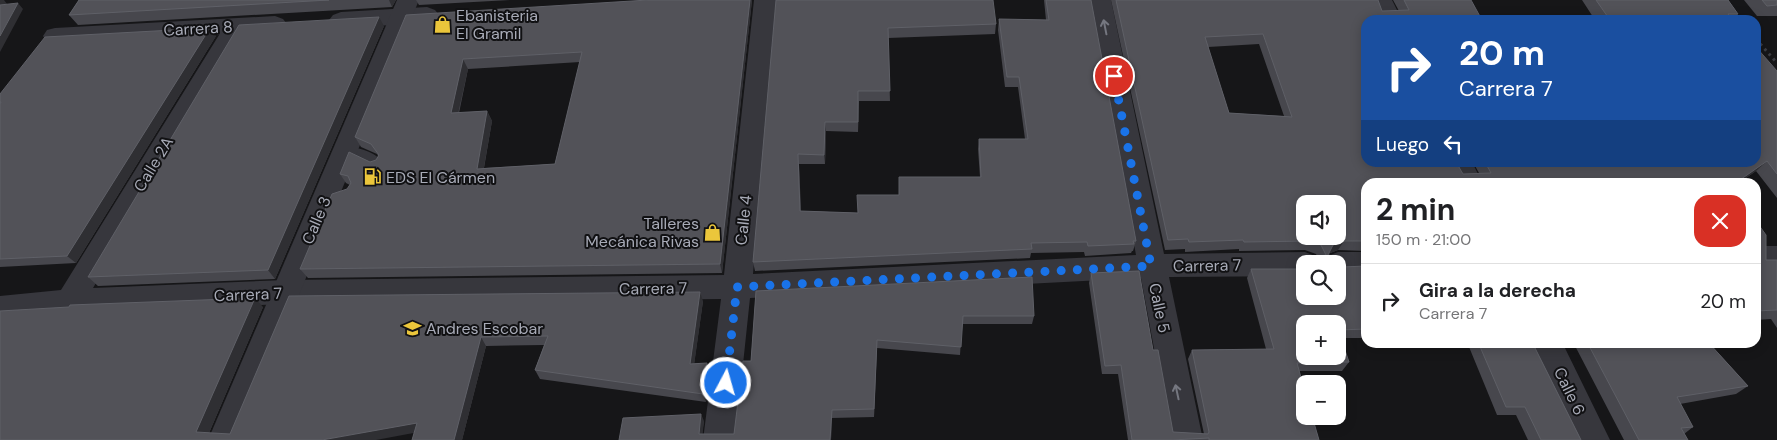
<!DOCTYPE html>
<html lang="es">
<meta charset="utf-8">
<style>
:root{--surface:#fff;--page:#f2f2f2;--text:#202124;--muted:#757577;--line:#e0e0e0}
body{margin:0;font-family:"DM Sans",sans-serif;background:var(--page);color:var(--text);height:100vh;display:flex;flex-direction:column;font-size:19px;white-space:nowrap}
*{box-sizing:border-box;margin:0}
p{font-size:16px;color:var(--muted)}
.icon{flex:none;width:28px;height:28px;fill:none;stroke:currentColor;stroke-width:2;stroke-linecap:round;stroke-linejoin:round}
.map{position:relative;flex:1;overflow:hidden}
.details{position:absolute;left:1361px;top:178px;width:400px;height:170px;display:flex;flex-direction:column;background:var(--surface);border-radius:15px;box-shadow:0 2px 12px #0003}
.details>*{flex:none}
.guide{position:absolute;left:1361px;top:15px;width:400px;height:152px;border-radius:15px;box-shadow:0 2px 12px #0003;background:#1a4fa0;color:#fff;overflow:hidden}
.tools{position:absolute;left:1296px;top:195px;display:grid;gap:10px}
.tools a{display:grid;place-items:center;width:50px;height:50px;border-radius:10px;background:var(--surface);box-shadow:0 2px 12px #0003;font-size:25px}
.pin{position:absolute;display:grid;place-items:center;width:42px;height:42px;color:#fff;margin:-21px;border:2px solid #fff;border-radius:50%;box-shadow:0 1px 5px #0007}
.me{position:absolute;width:55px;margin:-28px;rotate:6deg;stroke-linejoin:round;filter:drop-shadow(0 0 4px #0008)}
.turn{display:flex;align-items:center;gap:18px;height:105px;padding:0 15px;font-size:22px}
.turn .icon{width:65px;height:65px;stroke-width:2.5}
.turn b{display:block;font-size:35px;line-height:42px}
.then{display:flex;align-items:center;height:48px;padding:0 15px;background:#0003;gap:10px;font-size:19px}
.round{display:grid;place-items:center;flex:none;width:52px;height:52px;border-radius:15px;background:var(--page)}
.overview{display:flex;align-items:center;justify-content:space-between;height:85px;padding:0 15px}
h1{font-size:30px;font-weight:700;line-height:38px}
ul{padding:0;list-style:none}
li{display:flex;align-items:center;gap:15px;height:75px;padding:0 15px;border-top:1px solid var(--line)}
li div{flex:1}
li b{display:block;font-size:19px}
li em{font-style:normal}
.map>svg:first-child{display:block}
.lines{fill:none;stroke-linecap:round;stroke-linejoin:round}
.path{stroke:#3d3e44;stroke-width:3;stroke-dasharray:2.5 4;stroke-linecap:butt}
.service{fill:#37373d;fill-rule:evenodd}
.minor{fill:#37373d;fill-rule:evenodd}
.tertiary{fill:#37373d;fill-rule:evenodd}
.wall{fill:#47474d;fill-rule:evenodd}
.shaded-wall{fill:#2f2f33}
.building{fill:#525258;stroke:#5f6067;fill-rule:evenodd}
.oneway{stroke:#757780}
.route{stroke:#1a73e8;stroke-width:9;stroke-dasharray:0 16.2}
.labels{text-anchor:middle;stroke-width:4;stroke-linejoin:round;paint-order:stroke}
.poi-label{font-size:16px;fill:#a8abb7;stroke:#111113;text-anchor:start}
.street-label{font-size:16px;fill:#a8abb7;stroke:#111113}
</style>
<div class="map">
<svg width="1777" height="440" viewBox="0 0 1777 440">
<rect width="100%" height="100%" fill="#161618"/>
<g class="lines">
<!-- path -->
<path class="path" d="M1734 13 1740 20
M1756 39 1777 63"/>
<!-- service -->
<path class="service" d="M344 145C358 149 376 150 383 164L381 168 375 170 361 162 338 155 336 151 338 147Z"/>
<!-- minor -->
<path class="minor" d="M754 0H776L753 274 1136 255 1089 0H1111L1164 254 1305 252 1315 256 1319 264H1305V276L1169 277 1203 440H1171L1141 278 750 298 735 440H703L721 299 285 304 70 313 0 320V296L61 290 219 35 55 44 47 42 43 36 47 30 55 28 275 16 283 19 287 24 283 29 243 34 93 288 285 280 724 275Z
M1370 0H1392L1402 20H1378Z
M427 7 435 10 439 15 435 20 427 23 341 28 333 25 329 20 333 15 341 12Z
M1446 162H1472L1482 182H1456Z
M1756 246H1777V268H1756Z
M1338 252H1366V274L1338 275V264H1324L1328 256Z
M1531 342H1562L1610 440H1578Z"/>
<!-- tertiary -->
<path class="tertiary" d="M397 0H419L240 440H208Z"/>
</g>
<!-- wall -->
<path class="wall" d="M79 0H396L392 7 78 25 69 15Z
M416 0H510L419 5Z
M752 0 722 273 308 278 300 269 350 185 346 183 340 174 376 160 378 156 377 154 361 147 355 137 406 15ZM580 62 555 164 484 168 492 121 487 111 459 113 468 69Z
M776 0 996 24 995 34 888 38 890 101H859L858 132 826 131 825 164H799L801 211 858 213 899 195 980 177 978 149 979 139H1025L1018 87H1005L998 30 999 19 1046 20 1044 0H1091L1136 241 1133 251H1132L1131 253 1085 256 1084 252 1031 253 1030 258 755 271 753 262Z
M1111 0H1378L1382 11H1399L1393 0H1471L1366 20 1463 174 1479 173 1473 162H1756L1777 71V198L1756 171 1740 182H1366V251L1338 250 1328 254V255L1342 267 1366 266V338H1341L1349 362 1342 371H1299L1319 440H1128L1118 374H1102L1089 283 1091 273 1153 350 1173 432 1204 434 1188 359 1192 350 1266 349 1247 278 1251 269 1305 296 1338 264H1308L1312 257 1317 256 1316 254 1305 250 1239 251V249L1185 252V249L1165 250ZM1259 44 1284 116 1229 113 1208 47Z
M1582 0H1728L1738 14 1733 20H1595Z
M1744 0H1777V16H1757Z
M384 26 275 279 98 286 88 277Z
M216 36 76 263 0 267V94Z
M1756 221 1766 260H1777V328L1771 319 1756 320Z
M756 291 1034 316 1032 324H962L960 355 877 348 874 417 832 418 831 440H619L704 421 702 434H734L751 361Z
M289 296 703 301 694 364 707 363 710 372 706 402 540 379 535 370 544 345 486 346 462 440H412L414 433 0 440 263 307 209 433 230 434Z
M1467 342H1532L1581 440H1528L1516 415H1497Z
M1573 342H1708L1748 386 1736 394 1680 404 1693 427 1684 434 1688 440H1624Z"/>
<!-- shaded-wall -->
<path class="shaded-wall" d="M0 0H4L7 4 0 9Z
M389 0H396L392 7Z
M750 0H752L722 273 720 264Z
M18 3 23 9 0 52V36Z
M379 17 384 26 275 279 268 270Z
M210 28 216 36 76 263 67 256Z
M463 59 468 69 456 123 451 113Z
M487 111 492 121 482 178 477 169Z
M825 122 826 131 825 164 824 155Z
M798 154 799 164 801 221 800 211Z
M1767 161 1756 171 1740 182H1737Z
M1344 241 1338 250 1327 254 1333 245Z
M700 292 703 301 693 373 690 364Z
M255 298 263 307 206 440 196 432Z
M481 337 486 346 462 440H454Z
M877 340V348L874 417V409Z
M707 363 710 372 706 402 703 394Z
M832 410V418L831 440H830Z
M701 414 704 421 702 440 699 434Z
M417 423 424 431 376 440H322Z"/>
<!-- building -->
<path class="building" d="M79 0H329L69 15Z
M648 0H750L720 264 300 269 332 194 347 189 351 183 348 176 340 174 349 152 370 162 376 160 379 155 371 144 355 137 406 15ZM582 52 555 164 477 169 487 111 451 113 463 59Z
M776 0H993L996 24 888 28 890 91H858V122H825L824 155 798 154 800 211 858 213 857 195H899V177H981L979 139H1028L1019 77H1007L999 19 1049 20 1046 0H1091L1136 241H1133L1134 244 1088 246 1087 242 1031 243 1032 249 753 262Z
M1116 0H1378L1382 11 1409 10 1404 0H1471L1482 20H1366V162H1456L1463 174 1491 173 1485 162H1756V47L1777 71V174L1767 161 1737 182H1366V241H1344L1333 245 1328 255 1342 257V267L1366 266V329L1338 330 1349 362 1297 363 1305 392V416H1312L1319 440H1209V438L1172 440H1132L1121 365 1105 366 1091 273 1139 271 1153 350H1158L1173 432 1208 434 1209 432 1192 350 1274 349 1251 269H1305V296H1338V264H1312V257L1326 255 1321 245 1310 241 1244 242 1243 240 1189 242 1188 239 1168 240ZM1263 34 1292 117 1229 113 1205 37ZM1305 204H1338V236H1305ZM1305 324H1338V356H1305Z
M1596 0H1728L1738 14H1728L1733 20H1610Z
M1762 0H1777V5L1767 6Z
M18 3 0 36V5Z
M379 17 268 270 88 277 239 25Z
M210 28 67 256 0 259V104L1 102H0V94L45 37Z
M1756 221 1766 235V260H1777V310L1756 311Z
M1032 277 1034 316H963L961 347 877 340 874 409 832 410 830 440H619L623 418 701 414 699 434H734L743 361H751L756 291Z
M700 292 690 364 707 363 703 394 535 370 548 336 481 337 454 440H412L417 423 322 440H0V311L69 307 70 305 255 298 196 432 230 434 289 296Z
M1478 342H1532L1581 440H1541L1525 407H1506Z
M1587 342H1708L1748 386 1677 397 1693 427 1681 428 1688 440H1639Z"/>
<!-- one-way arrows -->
<defs><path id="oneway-shaft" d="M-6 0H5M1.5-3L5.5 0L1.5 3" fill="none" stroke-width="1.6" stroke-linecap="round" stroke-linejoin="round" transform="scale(1.25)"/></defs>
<g class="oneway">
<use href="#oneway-shaft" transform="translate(1105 27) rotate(-101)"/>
<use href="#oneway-shaft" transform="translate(1177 392) rotate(-102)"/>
</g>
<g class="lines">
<!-- route -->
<path class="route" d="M726 383 737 287 1151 266 1114 76"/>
</g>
<!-- icons -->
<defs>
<symbol id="shop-bare" viewBox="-9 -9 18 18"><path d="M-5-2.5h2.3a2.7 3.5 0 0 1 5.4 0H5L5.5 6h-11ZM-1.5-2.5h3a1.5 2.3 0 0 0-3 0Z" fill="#ebc63b" stroke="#111113" stroke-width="2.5" paint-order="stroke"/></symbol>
<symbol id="fuel-bare" viewBox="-9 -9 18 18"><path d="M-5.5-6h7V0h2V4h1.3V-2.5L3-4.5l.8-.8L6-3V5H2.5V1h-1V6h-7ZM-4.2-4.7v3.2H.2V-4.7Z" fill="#ebc63b" stroke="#111113" stroke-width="2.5" paint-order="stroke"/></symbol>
<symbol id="school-bare" viewBox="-9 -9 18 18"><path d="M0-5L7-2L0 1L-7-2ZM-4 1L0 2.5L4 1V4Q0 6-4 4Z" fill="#ebc63b" stroke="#111113" stroke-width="2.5" paint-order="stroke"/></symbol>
</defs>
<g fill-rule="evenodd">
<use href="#shop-bare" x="430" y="12" width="25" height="25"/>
<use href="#fuel-bare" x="360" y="164" width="25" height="25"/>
<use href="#shop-bare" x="700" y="220" width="25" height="25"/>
<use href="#school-bare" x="400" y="316" width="25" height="25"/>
</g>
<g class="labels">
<!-- poi labels -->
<g class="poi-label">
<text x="456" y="21">Ebanisteria<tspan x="456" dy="18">El Gramil</tspan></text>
<text x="386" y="183">EDS El Cármen</text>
<text x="699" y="229" text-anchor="end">Talleres<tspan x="699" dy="18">Mecánica Rivas</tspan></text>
<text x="426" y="334">Andres Escobar</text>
</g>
<!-- street labels -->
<g class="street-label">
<text transform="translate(198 28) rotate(-3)" y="6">Carrera 8</text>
<text transform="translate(153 164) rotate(-59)" y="6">Calle 2A</text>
<text transform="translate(316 220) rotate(-67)" y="6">Calle 3</text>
<text transform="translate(743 220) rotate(-84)" y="6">Calle 4</text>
<text transform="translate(1207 265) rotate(-1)" y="6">Carrera 7</text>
<text transform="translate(653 288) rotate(-1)" y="6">Carrera 7</text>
<text transform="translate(248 294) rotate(-2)" y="6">Carrera 7</text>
<text transform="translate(1160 308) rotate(78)" y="6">Calle 5</text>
<text transform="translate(1570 391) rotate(64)" y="6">Calle 6</text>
</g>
</g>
</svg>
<div class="tools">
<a><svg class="icon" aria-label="sound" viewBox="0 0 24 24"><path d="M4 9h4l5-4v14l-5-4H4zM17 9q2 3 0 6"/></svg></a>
<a><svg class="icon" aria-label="search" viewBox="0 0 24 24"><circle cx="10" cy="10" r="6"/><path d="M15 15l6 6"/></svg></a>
<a>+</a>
<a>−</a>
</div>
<div class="pin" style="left:1114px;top:76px;background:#d93025"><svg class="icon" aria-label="arrive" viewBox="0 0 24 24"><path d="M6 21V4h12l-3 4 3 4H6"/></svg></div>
<svg class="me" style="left:726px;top:383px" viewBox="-20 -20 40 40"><circle r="17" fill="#1a73e8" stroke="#fff" stroke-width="3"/><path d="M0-11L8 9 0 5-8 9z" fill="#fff"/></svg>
<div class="guide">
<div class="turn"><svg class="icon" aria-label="right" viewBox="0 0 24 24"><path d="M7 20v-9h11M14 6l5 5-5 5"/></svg><div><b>20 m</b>Carrera 7</div></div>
<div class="then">Luego<svg class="icon" aria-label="left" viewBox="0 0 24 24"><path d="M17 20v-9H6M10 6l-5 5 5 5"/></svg></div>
</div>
<section class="details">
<div class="overview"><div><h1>2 min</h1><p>150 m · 21:00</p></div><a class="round" style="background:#d93025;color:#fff"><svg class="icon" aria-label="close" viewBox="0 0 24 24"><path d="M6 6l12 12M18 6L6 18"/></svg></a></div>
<ul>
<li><svg class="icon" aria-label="right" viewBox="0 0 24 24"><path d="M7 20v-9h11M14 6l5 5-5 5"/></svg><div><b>Gira a la derecha</b><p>Carrera 7</p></div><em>20 m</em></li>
</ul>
</section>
</div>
